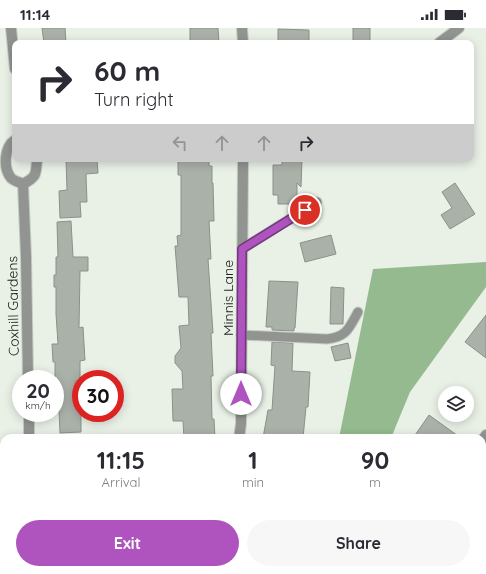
<!DOCTYPE html>
<style>
:root{--surface:#fff;--page:#f7f7f7;--text:#2b2b33;--muted:#7c7c81;--accent:#af54bf}
body{margin:0;font-family:Quicksand,sans-serif;background:var(--page);color:var(--text);height:100vh;display:flex;flex-direction:column;font-size:15px;white-space:nowrap}
*{box-sizing:border-box;margin:0}
p{font-size:13px;color:var(--muted)}
.icon{flex:none;width:22px;height:22px;fill:none;stroke:currentColor;stroke-width:2;stroke-linecap:round;stroke-linejoin:round}
.map{position:relative;flex:1;overflow:hidden}
.side{position:absolute;left:0px;top:406px;width:486px;height:140px;display:flex;flex-direction:column;background:var(--surface);border-radius:12px 12px 0 0;box-shadow:0 2px 10px #0003}
.side>*{flex:none}
.guide{position:absolute;left:12px;top:12px;width:462px;height:122px;border-radius:8px;box-shadow:0 2px 10px #0003;background:#fff;color:var(--text);overflow:hidden}
.buttons{position:absolute;left:438px;top:358px;display:grid;gap:8px}
.buttons a{display:grid;place-items:center;width:36px;height:36px;border-radius:50%;background:var(--surface);box-shadow:0 2px 10px #0003;font-size:20px}
.speed{position:absolute;left:12px;top:342px;display:flex;gap:8px;font-size:20px;font-weight:700;text-align:center}
.speed>*{display:grid;place-content:center;width:52px;height:52px;border-radius:50%;background:var(--surface);box-shadow:0 2px 10px #0003;line-height:1}
.speed small{font-size:10px;font-weight:400}
.speed .limit{border:6px solid #d22;background:#fff;color:#111}
.pin{position:absolute;display:grid;place-items:center;width:34px;height:34px;color:#fff;margin:-17px;border:2px solid #fff;border-radius:50%;box-shadow:0 1px 4px #0007}
.me{position:absolute;width:44px;margin:-22px;rotate:0deg;stroke-linejoin:round;filter:drop-shadow(0 0 3px #0008)}
.turn{display:flex;align-items:center;gap:14px;height:84px;padding:0 16px;font-size:18px}
.turn .icon{width:52px;height:52px;stroke-width:2.5}
.turn b{display:block;font-size:28px;line-height:34px}
.lanes{display:flex;align-items:center;height:38px;padding:0 16px;background:#0003;justify-content:center;gap:20px;direction:ltr}
.lanes .off{opacity:.35}
.eta{display:flex;justify-content:space-evenly;align-items:center;height:68px;text-align:center}
.eta b{font-size:24px;font-weight:800;line-height:28px}
.action{display:flex;gap:8px;margin-top:auto;padding:8px 16px}
.action a{flex:1;height:46px;border-radius:24px;background:var(--accent);color:#fff;font-size:16px;font-weight:800;line-height:46px;text-align:center}
.action a+a{background:var(--page);color:var(--text)}
.status{display:flex;justify-content:space-between;align-items:center;height:28px;padding:0 20px;background:var(--surface);direction:ltr}
.status svg{height:11px;fill:currentColor}
.map>svg:first-child{display:block}
.forest{fill:#95ba8f}
.building{fill:#aab1a9;stroke:#8a9189}
.lines{fill:none;stroke-linecap:round;stroke-linejoin:round}
.service-casing{stroke:#c5ccc3;stroke-width:11}
.minor-casing{stroke:#c5ccc3;stroke-width:12}
.service{stroke:#919490;stroke-width:9}
.minor{stroke:#919490;stroke-width:10}
.route-casing{stroke:#72377c;stroke-width:10}
.route{stroke:#af54bf;stroke-width:7}
.labels{text-anchor:middle;stroke-width:3;stroke-linejoin:round;paint-order:stroke}
.street-label{font-size:14px;fill:#20231f;stroke:#e9f1e7}
</style>
<div class="status"><b>11:14</b><svg viewBox="0 0 49 12"><path d="M0 12V9h3v3zM5 12V6h3v6zM10 12V3h3v9zM15 12V0h3v12zM26 1h20v11H26zM47 4h2v5h-2z"/></svg></div>
<div class="map">
<svg width="486" height="546" viewBox="0 0 486 546">
<rect width="100%" height="100%" fill="#e9f1e7"/>
<!-- forest -->
<path class="forest" d="M486 234V259L410 364 391 410H339L373 241Z"/>
<!-- building -->
<path class="building" d="M42 0H65L66 15H44Z
M190 0H218L219 15 190 14Z
M353 0H370V15H353Z
M278 1 309 2V15H278Z
M97 131 98 145 86 146 87 174H80L81 189 60 190 59 163 67 162 66 132Z
M178 131H209V138H212V155H213L214 193H209L211 231H208L213 305H211L213 348H211L212 391H214L215 410H184L183 393H173L172 361H183L182 343 175 335V328L181 320 179 298 189 297 188 269H179L177 243 175 218H178L177 208 181 207V147H178Z
M282 131H302L301 159 297 155V176H278V167H273V137H282Z
M455 155 475 186 450 201 441 187 452 180 442 164Z
M71 193 73 229H88V243H80L79 300 83 299 85 332 80 333V352L75 353 76 381H81V404L60 405 58 360H55V334H53L52 316H58L56 286V259H54V247H56V229H58L57 194Z
M331 207 336 226 305 234 300 215Z
M269 253 298 254 295 300H294V303L272 302V299H266Z
M331 259 344 260 343 296H330Z
M486 287V330L465 314Z
M272 314 293 315 292 343 310 344 308 379H306L303 410H263L268 382H272L275 338 271 337Z
M348 315 351 330 335 333 331 319Z
M429 387 461 410H413Z"/>
<g class="lines">
<defs>
<path id="service" d="M242 221 317 174
M241 307 327 311C347 309 349 300 358 284"/>
<path id="minor" d="M11 0 15 41
M242 0 243 15
M439 15 459 0
M15 112C4 119 3 140 11 150 14 153 19 154 23 156 37 149 36 146 37 131
M23 156 26 229 28 351
M29 385V410
M239 410 241 396 243 131
M482 413 486 407
M32 542V546
M223 542 237 546
M214 546 215 542
M386 546 389 542"/>
</defs>
<!-- service casing -->
<use href="#service" class="service-casing"/>
<!-- minor casing -->
<use href="#minor" class="minor-casing"/>
<!-- service -->
<use href="#service" class="service"/>
<!-- minor -->
<use href="#minor" class="minor"/>
</g>
<g class="lines">
<defs>
<path id="route" d="M241 366 242 221 305 182"/>
</defs>
<!-- route casing -->
<use href="#route" class="route-casing"/>
<!-- route -->
<use href="#route" class="route"/>
</g>
<g class="labels">
<!-- street labels -->
<g class="street-label">
<text transform="translate(228 270) rotate(-90)" y="5">Minnis Lane</text>
<text transform="translate(13 278) rotate(-91)" y="5">Coxhill Gardens</text>
</g>
</g>
</svg>
<div class="buttons">
<a><svg class="icon" aria-label="layers" viewBox="0 0 24 24"><path d="M12 4l9 5-9 5-9-5zM3 14l9 5 9-5"/></svg></a>
</div>
<div class="speed"><div>20<small>km/h</small></div><div class="limit">30</div></div>
<div class="pin" style="left:305px;top:182px;background:#d93025"><svg class="icon" aria-label="arrive" viewBox="0 0 24 24"><path d="M6 21V4h12l-3 4 3 4H6"/></svg></div>
<svg class="me" style="left:241px;top:366px" viewBox="-20 -20 40 40"><circle r="19" fill="#fff"/><path d="M0-13L10 11 0 6-10 11z" fill="#af54bf"/></svg>
<div class="guide">
<div class="turn"><svg class="icon" aria-label="right" viewBox="0 0 24 24"><path d="M7 20v-9h11M14 6l5 5-5 5"/></svg><div><b>60 m</b>Turn right</div></div>
<div class="lanes"><svg class="icon off" aria-label="left" viewBox="0 0 24 24"><path d="M17 20v-9H6M10 6l-5 5 5 5"/></svg><svg class="icon off" aria-label="ahead" viewBox="0 0 24 24"><path d="M12 20V5M6 11l6-6 6 6"/></svg><svg class="icon off" aria-label="ahead" viewBox="0 0 24 24"><path d="M12 20V5M6 11l6-6 6 6"/></svg><svg class="icon" aria-label="right" viewBox="0 0 24 24"><path d="M7 20v-9h11M14 6l5 5-5 5"/></svg></div>
</div>
<section class="side">
<div class="eta">
<div><b>11:15</b><p>Arrival</p></div>
<div><b>1</b><p>min</p></div>
<div><b>90</b><p>m</p></div>
</div>
<div class="action"><a>Exit</a><a>Share</a></div>
</section>
</div>
